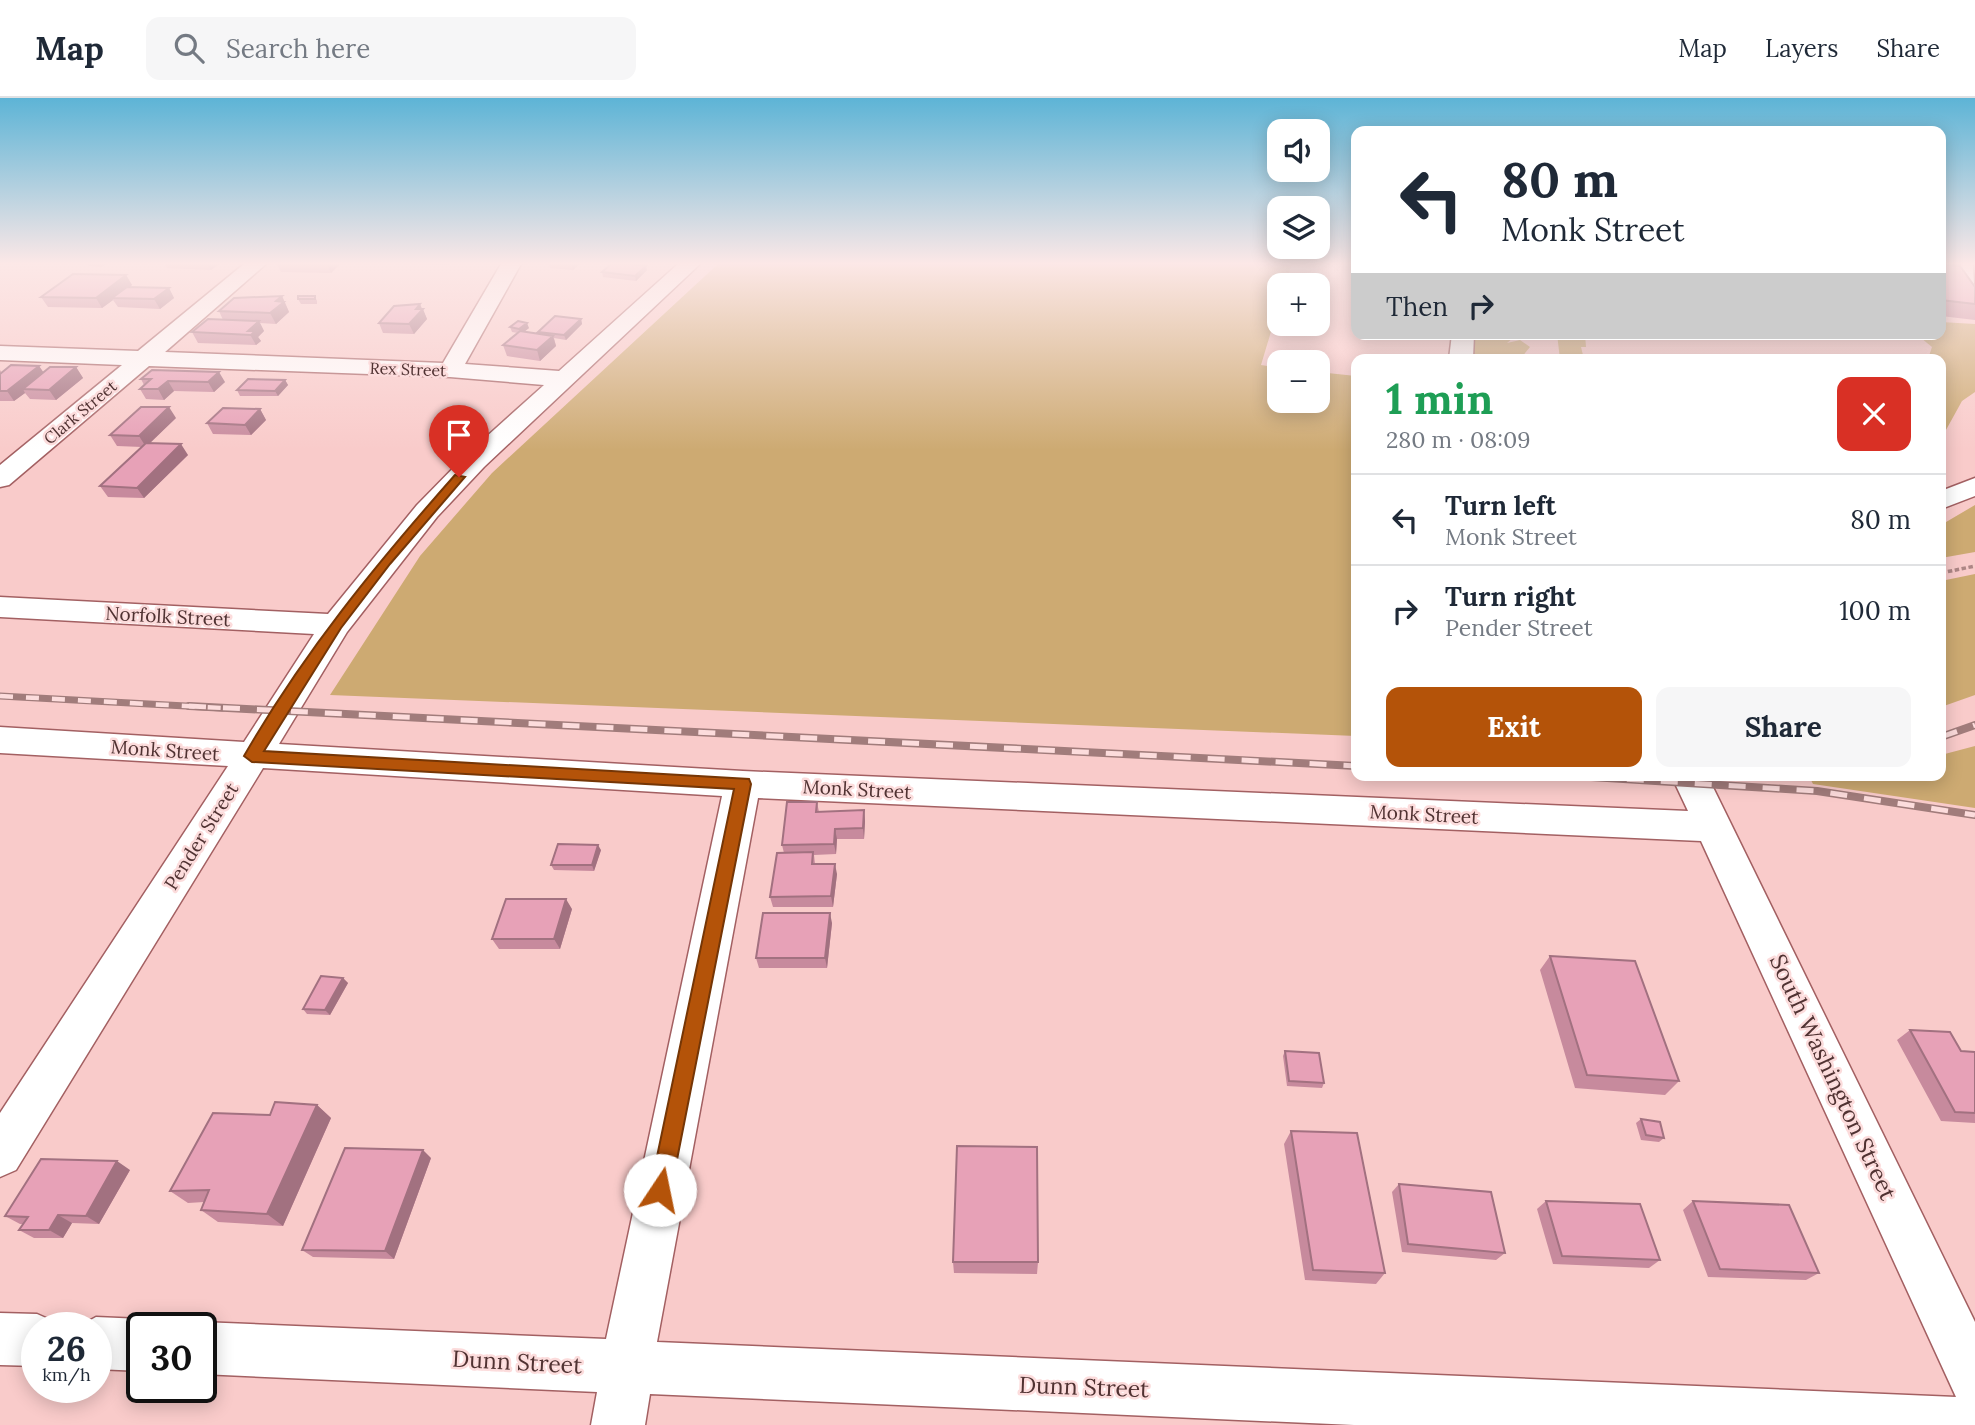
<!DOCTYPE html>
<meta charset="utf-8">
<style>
:root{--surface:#fff;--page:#f6f6f7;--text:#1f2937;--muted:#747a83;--line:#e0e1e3;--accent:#b45309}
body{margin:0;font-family:Lora,serif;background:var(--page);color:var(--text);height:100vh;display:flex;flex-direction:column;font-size:26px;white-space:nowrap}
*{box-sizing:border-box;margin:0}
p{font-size:23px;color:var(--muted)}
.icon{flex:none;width:38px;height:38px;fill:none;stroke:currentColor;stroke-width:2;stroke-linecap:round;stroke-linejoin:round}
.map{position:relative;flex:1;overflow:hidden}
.sheet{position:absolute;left:1351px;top:256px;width:595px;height:427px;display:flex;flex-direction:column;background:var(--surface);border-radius:14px;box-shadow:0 4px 18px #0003}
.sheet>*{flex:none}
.hud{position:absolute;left:1351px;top:28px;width:595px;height:214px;border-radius:14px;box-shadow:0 4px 18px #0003;background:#fff;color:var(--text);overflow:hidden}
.controls{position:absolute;left:1267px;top:21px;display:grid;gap:14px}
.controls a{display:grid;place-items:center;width:63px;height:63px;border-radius:14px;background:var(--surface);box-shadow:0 4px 18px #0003;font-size:35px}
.speed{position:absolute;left:21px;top:1214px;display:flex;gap:14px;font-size:35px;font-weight:700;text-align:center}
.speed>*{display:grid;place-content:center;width:91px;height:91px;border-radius:50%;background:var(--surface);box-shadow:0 4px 18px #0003;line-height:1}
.speed small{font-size:18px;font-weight:400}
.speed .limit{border:4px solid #111;border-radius:10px;background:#fff;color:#111}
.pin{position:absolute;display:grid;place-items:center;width:60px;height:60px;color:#fff;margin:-72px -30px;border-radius:50% 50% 50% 0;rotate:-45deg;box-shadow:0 0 7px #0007}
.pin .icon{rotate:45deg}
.me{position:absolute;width:77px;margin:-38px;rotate:11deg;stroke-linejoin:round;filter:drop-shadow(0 0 5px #0008)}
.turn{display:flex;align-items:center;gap:24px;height:147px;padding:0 35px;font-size:32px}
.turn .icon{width:91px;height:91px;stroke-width:2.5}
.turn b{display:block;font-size:49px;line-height:60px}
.then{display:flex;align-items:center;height:66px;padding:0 35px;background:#0003;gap:14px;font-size:26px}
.round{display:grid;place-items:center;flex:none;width:74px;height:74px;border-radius:14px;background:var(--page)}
.headline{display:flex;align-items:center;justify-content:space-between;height:119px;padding:0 35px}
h1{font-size:42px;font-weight:800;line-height:52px;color:#1e9e55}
.action{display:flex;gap:14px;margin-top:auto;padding:14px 35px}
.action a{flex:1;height:80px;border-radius:14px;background:var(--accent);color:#fff;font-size:28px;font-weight:800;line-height:80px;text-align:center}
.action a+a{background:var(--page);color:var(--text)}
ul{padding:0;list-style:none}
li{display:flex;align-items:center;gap:21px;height:91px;padding:0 35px;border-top:2px solid var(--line)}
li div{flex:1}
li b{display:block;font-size:26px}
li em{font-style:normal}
header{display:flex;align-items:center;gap:42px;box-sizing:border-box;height:98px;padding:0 35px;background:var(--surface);border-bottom:2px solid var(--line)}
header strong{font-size:33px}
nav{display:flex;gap:38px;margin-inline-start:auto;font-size:24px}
.search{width:490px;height:63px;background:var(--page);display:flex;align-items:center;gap:18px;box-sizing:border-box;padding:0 24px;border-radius:14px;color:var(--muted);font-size:26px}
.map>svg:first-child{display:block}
.green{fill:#cdaa72}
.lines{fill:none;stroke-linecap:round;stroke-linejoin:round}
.minor-casing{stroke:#a36062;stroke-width:3}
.path{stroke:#ad8685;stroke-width:3.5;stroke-dasharray:4.5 2.5;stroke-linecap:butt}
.minor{fill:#fff;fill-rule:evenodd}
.rail-far1-casing{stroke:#a17c7b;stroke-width:7}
.rail-casing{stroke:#a17c7b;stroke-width:8}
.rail-far1{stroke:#fcdcdc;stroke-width:4.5;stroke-dasharray:13;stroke-linecap:butt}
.rail{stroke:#fcdcdc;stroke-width:5;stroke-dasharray:17;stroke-linecap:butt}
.wall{fill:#c78a9d}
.shaded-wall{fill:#a27180}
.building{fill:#e7a1b7;stroke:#a27180;stroke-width:2}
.route{fill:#b45309;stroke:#753606;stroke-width:2}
.labels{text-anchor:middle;stroke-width:5;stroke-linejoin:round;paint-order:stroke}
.far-street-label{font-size:16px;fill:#503232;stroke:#fcdcdc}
.street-label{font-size:19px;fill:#503232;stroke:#fcdcdc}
.near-street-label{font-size:23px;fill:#503232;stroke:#fcdcdc}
</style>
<header>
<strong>Map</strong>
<div class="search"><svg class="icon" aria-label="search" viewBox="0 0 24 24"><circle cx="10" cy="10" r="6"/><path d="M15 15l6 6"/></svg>Search here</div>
<nav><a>Map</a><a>Layers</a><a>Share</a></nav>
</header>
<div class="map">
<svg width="1975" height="1327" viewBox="0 0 1975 1327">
<rect width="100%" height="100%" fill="#f9cbca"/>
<!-- green -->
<path class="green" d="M718 166H1292L1285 187H1279V207L1261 267 1279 270V303H1318V274L1356 278V638L330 597 420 458 492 375Z
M1941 224 1975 226V294L1962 303 1941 341V261H1928L1932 249 1916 236H1941Z
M1471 236H1518L1507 245 1520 242 1530 249 1521 260 1471 261Z
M1557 236H1585L1586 249H1581L1584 261H1560Z
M1975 407V454L1941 460V427Z
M1975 476V597L1941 609V483Z
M1975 648V710L1813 686 1810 680 1941 677V657Z"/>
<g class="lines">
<defs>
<path id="minor" d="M244 166H266L165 254 443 265 501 166H521L465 266 559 273 678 166H700L484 369 437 419 347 534 279 646 743 673 1688 713 1671 677H1707L1975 1224V1327H1354L650 1296 645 1327H591L597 1294 201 1276V1230H186L201 1224 606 1241 722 698 263 670 16 1072 0 1079V1015L228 668 0 655V629L244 644 314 536 0 519V499L328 516 417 407 466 357 544 287 450 279 149 268 9 387 0 389V367L122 267 0 262V248L138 253ZM758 700 1701 743 1956 1299 657 1244Z
M1953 166H1973L1975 205 1964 199Z
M1452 236H1474L1473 261H1449Z
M1975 380V398L1941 411V393Z
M0 1215 37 1216 55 1224 58 1230H37V1268L0 1267Z
M96 1219 142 1221 160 1229 142 1230V1273L96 1271V1230H76Z"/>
</defs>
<!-- minor casing -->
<use href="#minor" class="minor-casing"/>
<!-- path -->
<path class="path" d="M1941 475 1975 468"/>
<!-- minor -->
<use href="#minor" class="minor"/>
<defs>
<path id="rail-far1" d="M0 598 223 610"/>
<path id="rail" d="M189 608 1356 668
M1941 639 1975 627
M1559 677 1817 693 1975 717"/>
</defs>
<!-- rail-far1 casing -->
<use href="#rail-far1" class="rail-far1-casing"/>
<!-- rail casing -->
<use href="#rail" class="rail-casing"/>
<!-- rail-far1 -->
<use href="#rail-far1" class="rail-far1"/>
<!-- rail -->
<use href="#rail" class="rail"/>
</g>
<!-- wall -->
<path class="wall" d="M87 166H106L102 169 89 168Z
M165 166H219L211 172 167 170Z
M277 166H340L331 175 281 174Z
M424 166H450L449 167Z
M549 166H579L573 172 550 170Z
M1941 166H1961L1960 168 1975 189V222L1941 218Z
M647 172 636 183 603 179 602 174Z
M126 177 132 187 130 189 169 190 174 200 160 211 118 209 113 202 102 210 48 209 41 199Z
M282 198 289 214 276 226 260 225 264 233 258 239 261 243 256 247 198 245 192 234 223 222 219 213Z
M315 198 317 203V206H301L298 201Z
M420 206 427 221 414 236 383 235 379 225Z
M581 221 582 226 566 242 554 240 556 248 540 263 507 258 503 247 518 235 512 234 510 229 529 230 524 234 539 236 538 234Z
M39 268 43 274 76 269 83 280 56 302 30 301 25 295 14 303H0V272L2 275Z
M141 281 225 284 214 294 174 293 164 302 146 301 140 291 144 287Z
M285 282 288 287 278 298H240L237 292Z
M260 311 266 322 251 337 213 336 207 325Z
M176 320 149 345 188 357 144 400 108 399 100 388 142 349 117 348 110 337Z
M817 704 819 714 864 712 865 723 864 741H837L836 756 814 757 815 766 837 776 833 809H773L770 799 784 755 782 747Z
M601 752 594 773 554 772 551 767Z
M572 811 560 851H499L492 841Z
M832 825 827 870H759L756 860Z
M1550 858 1679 983 1665 997 1575 990 1540 872Z
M343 880 348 885 330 917 307 916 303 911Z
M1910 932 1961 953 1975 954V1025L1941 1023 1897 942Z
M1285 953 1324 985 1322 990 1287 988 1283 958Z
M317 1007 331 1020 283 1128 218 1124 201 1112 204 1104 188 1105 170 1093 270 1017Z
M1641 1021 1664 1040 1659 1044 1641 1042 1636 1025Z
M1291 1033 1385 1175 1376 1186 1305 1182 1284 1046Z
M431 1060 394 1161 313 1159 302 1152Z
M130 1072 99 1126 72 1125 63 1140H34L19 1132 23 1126H20L5 1118Z
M1399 1086 1505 1155 1496 1162 1402 1154 1392 1094Z
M1546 1103 1660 1162 1649 1170 1553 1166 1537 1111Z
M1693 1103 1819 1175 1806 1182 1708 1179 1683 1112Z
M953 1164H1038L1037 1176 954 1175Z"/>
<!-- shaded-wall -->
<path class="shaded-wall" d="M208 166H219L211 172Z
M327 166H340L331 175Z
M573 166H579L573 172 572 167Z
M646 168 647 172 636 183 635 178Z
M126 177 132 187 116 200H112L113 202 102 210 96 200Z
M169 190 174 200 160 211 154 201Z
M282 198 289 214 276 226 270 215 276 203Z
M420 206 422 212 423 211 427 221 414 236 409 226 416 211Z
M581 221 582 226 566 242 564 237Z
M259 223 264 233 258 239 261 243 256 247 248 233Z
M527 225 529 230 521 236 519 231Z
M553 238 556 248 540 263 537 252Z
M39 268 46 278 23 291 25 295 14 303 7 293Z
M76 269 83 280 56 302 49 292Z
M219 274 225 284 214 294 208 284Z
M285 282 288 287 278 298 275 293Z
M168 283 174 293 164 302 158 291Z
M169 309 176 320 146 349 139 338Z
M260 311 266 322 251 337 245 327Z
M181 346 188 357 144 400 137 390Z
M864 712 865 723 864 741 863 730Z
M835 731 837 741 836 756 834 746Z
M598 747 601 752 594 773 592 767Z
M835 766 837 776 833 809 831 798Z
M566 801 572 811 560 851 554 841Z
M830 815 832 825 827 870 825 860Z
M343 880 348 885 330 917 325 912Z
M317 1007 331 1020 283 1128 267 1116Z
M423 1052 431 1060 394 1161 385 1153Z
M117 1063 130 1072 99 1126 86 1118Z
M58 1117 72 1125 63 1140 49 1132Z"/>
<!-- building -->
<path class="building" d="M611 166H633L646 168 635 178 602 174Z
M1941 166 1960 168 1975 189V206L1941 202Z
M73 176 126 177 96 200 41 199Z
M127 189 169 190 154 201 112 200Z
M282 198 276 203 284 204 270 215 219 213 234 200Z
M298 198H315V201H298Z
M420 206 416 211H423L409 226 379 225 394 208Z
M555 218 581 221 564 237 538 234Z
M208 221 259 223 248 233H255L251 237 192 234Z
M518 223 527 225 519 231 510 229Z
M520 233 553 238 537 252 503 247Z
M11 267 39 268 7 293H0V276Z
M50 269H76L49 292 23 291Z
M152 272 219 274 208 284 168 283 158 291H140L151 281H141Z
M248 281 285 282 275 293 237 292Z
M141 309H169L139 338 110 337Z
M223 310 260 311 245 327 207 325Z
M146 345 181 346 137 390 100 388Z
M787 704H817L816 714 864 712 863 730 835 731 834 746 782 747Z
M558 746 598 747 592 767H551Z
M813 754 812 766H835L831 798 770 799 777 755Z
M506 801H566L554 841H492Z
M763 815H830L825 860H756Z
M1550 858 1635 863 1679 983 1587 977Z
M321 878 343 880 325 912 303 911Z
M1910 932 1950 934 1961 953 1975 954V1015L1955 1014Z
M1285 953 1319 955 1324 985 1289 983Z
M275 1004 317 1007 267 1116 201 1112 209 1092 170 1093 213 1015 270 1017Z
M1641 1021 1660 1024 1664 1040 1646 1037Z
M1291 1033 1357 1035 1385 1175 1313 1172Z
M957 1048 1037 1049 1038 1164H953Z
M345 1050 423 1052 385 1153 302 1152Z
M41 1061 117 1063 86 1118 58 1117 49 1132H19L28 1119 5 1118Z
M1399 1086 1491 1094 1505 1155 1408 1146Z
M1546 1103 1640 1106 1660 1162 1562 1158Z
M1693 1103 1789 1107 1819 1175 1720 1171Z"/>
<!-- sky -->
<linearGradient id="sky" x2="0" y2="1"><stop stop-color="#5db4d6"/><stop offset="0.47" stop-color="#fce8e7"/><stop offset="1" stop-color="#fce8e7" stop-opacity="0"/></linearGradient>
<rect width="1975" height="352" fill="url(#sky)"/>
<!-- route -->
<path class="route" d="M455 377 465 379 390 466 341 530 264 653 749 681 751 686 671 1092 668 1100 660 1103 653 1100 650 1092 734 691 252 664 244 658C303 555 377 465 455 377Z"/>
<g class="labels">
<!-- far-street labels -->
<g class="far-street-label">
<text transform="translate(408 271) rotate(2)" y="6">Rex Street</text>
<text transform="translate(80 314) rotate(-40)" y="6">Clark Street</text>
</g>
<!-- street labels -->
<g class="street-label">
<text transform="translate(168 518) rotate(3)" y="7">Norfolk Street</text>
<text transform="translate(165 652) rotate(4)" y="7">Monk Street</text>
<text transform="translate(857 691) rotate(3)" y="7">Monk Street</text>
<text transform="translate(1424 716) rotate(3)" y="7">Monk Street</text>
<text transform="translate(201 738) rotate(-58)" y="7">Pender Street</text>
</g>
<!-- near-street labels -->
<g class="near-street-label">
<text transform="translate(1833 979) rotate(65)" y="8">South Washington Street</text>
<text transform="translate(517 1264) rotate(3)" y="8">Dunn Street</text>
<text transform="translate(1084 1289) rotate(2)" y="8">Dunn Street</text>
</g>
</g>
</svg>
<div class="controls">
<a><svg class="icon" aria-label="sound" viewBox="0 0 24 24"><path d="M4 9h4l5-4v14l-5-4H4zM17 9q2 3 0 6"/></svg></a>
<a><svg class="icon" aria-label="layers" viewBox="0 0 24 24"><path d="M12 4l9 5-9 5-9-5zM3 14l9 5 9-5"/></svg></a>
<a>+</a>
<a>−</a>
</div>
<div class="speed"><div>26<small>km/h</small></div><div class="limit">30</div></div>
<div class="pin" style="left:459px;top:379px;background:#d93025"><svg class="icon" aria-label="arrive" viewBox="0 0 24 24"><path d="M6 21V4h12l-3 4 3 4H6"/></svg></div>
<svg class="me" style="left:660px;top:1092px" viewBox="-20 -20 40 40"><circle r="19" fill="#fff"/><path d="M0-13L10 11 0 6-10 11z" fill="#b45309"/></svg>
<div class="hud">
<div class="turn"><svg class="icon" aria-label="left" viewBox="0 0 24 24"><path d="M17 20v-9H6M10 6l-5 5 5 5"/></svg><div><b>80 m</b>Monk Street</div></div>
<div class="then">Then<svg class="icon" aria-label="right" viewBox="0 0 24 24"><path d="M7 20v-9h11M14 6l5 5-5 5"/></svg></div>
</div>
<section class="sheet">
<div class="headline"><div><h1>1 min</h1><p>280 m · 08:09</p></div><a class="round" style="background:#d93025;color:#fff"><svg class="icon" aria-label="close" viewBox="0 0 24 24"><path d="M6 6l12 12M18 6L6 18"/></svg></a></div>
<ul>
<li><svg class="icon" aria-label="left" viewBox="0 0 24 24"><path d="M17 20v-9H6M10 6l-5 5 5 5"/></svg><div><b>Turn left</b><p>Monk Street</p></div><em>80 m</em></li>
<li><svg class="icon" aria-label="right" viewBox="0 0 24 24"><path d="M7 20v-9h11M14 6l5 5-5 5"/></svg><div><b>Turn right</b><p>Pender Street</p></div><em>100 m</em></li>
</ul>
<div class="action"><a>Exit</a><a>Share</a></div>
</section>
</div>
